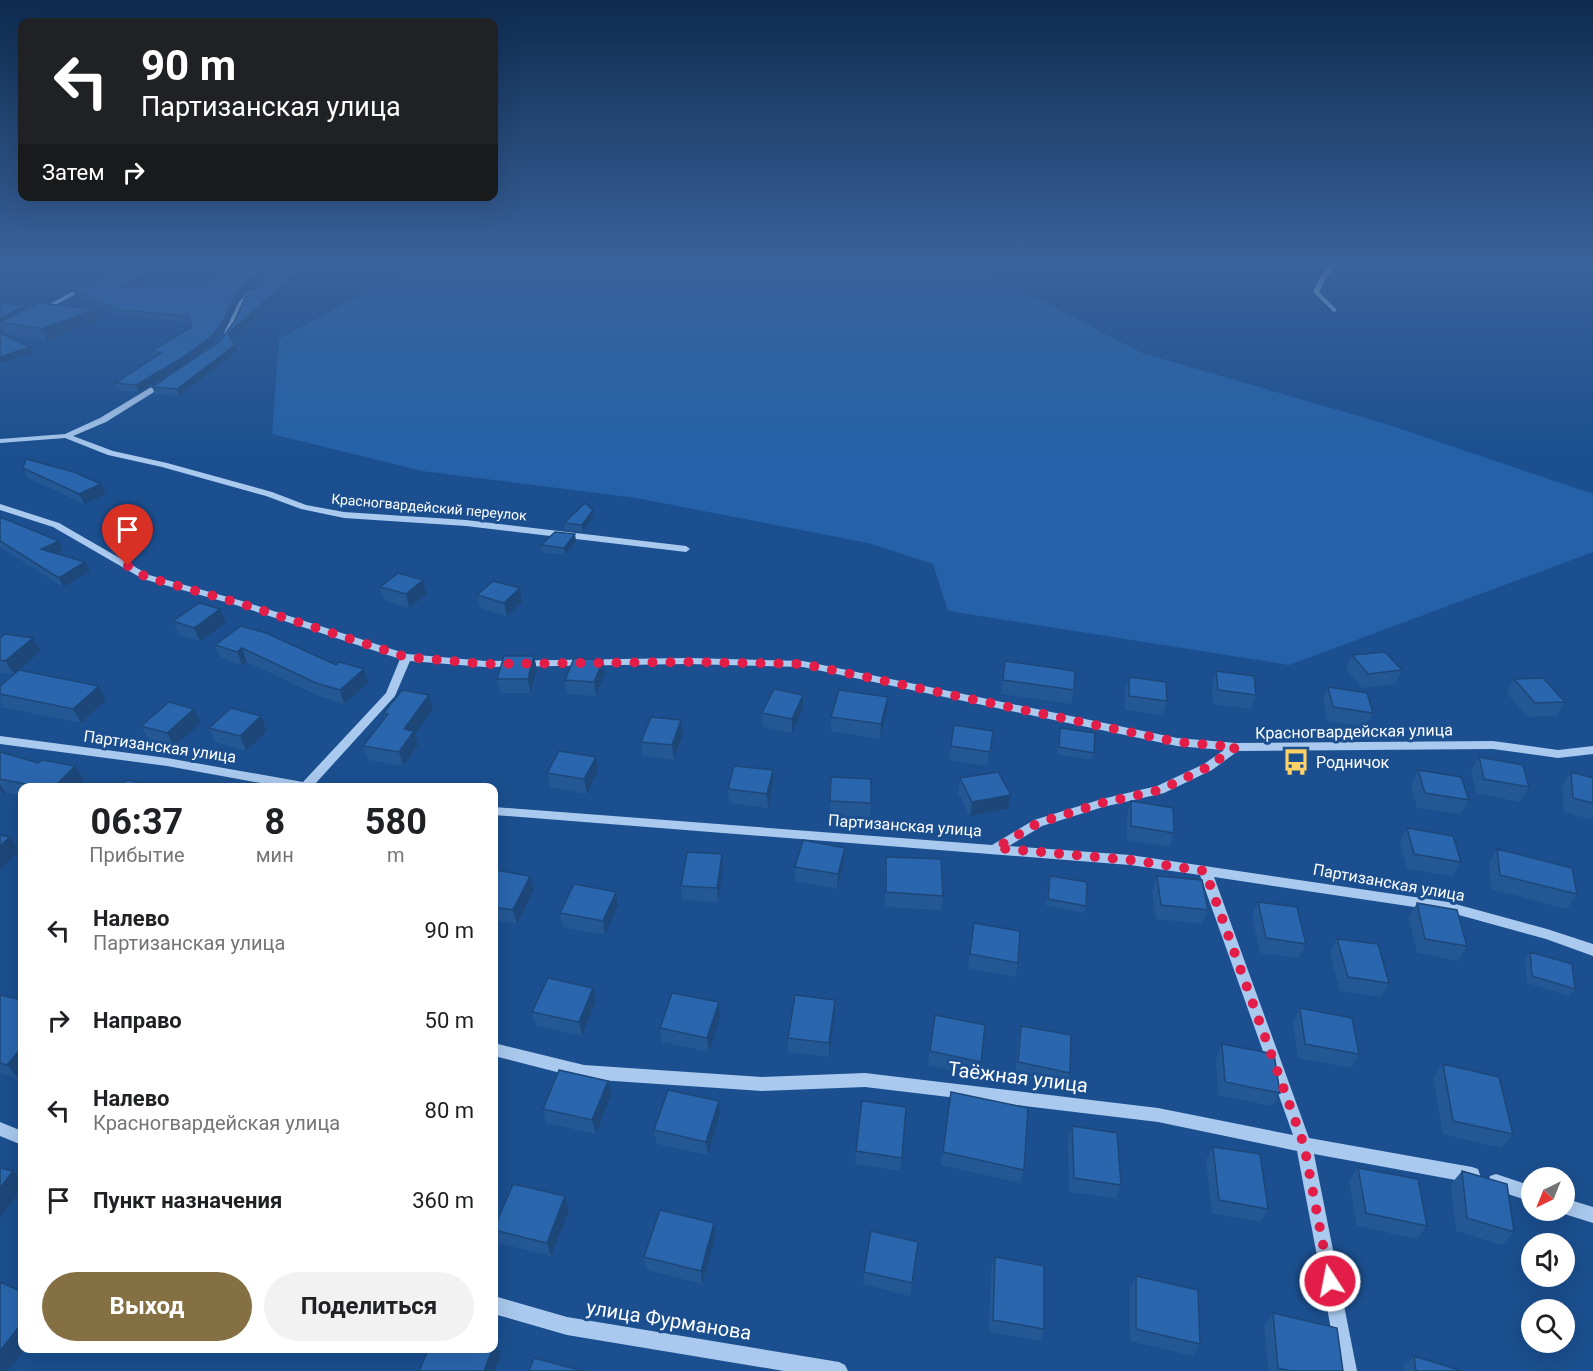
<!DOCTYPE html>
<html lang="ru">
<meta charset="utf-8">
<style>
:root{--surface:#fff;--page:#f2f2f2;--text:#202124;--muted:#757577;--accent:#847042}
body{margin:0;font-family:Roboto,sans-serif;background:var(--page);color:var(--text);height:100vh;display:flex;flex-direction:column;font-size:22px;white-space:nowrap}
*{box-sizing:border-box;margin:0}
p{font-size:20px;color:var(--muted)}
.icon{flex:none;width:33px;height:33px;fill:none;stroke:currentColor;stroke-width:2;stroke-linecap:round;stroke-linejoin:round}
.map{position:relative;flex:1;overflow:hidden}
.sheet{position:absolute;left:18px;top:783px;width:480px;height:570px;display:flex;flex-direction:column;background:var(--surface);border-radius:12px;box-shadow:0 6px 24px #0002}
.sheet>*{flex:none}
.hud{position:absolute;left:18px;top:18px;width:480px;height:183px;border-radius:12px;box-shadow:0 6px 24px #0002;background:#202124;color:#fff;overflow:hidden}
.needle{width:39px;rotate:223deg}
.controls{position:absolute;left:1521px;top:1167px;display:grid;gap:12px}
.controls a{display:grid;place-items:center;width:54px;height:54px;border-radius:50%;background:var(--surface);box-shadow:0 6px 24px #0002;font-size:30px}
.pin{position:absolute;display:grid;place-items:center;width:51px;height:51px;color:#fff;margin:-62px -26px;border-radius:50% 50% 50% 0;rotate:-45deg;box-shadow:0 0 6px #0007}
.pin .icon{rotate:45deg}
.me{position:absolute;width:66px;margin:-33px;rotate:349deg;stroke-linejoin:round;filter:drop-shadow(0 0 4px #0008)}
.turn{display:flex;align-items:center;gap:21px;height:126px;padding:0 24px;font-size:27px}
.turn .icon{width:78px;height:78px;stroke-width:2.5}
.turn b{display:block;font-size:42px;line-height:51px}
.then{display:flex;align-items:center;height:57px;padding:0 24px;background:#0003;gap:12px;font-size:22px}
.eta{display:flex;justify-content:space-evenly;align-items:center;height:102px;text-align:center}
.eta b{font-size:36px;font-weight:700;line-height:42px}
.primary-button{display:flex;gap:12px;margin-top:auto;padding:12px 24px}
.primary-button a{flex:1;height:69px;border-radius:36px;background:var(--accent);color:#fff;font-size:24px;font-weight:700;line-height:69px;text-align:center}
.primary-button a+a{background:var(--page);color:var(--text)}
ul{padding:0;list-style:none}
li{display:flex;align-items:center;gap:18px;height:90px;padding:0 24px}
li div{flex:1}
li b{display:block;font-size:22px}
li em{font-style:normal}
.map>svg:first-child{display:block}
.green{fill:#2461a8}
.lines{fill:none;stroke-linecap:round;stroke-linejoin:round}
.minor{fill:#a9c9ee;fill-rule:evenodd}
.wall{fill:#245895}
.shaded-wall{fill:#1d4779}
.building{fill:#2a66ad;stroke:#1d4779;stroke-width:1.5}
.route{stroke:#e11d48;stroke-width:10;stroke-dasharray:0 18}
.labels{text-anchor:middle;stroke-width:6;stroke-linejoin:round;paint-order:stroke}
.far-street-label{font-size:14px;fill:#fff;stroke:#1b4f8f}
.street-label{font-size:16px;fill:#fff;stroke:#1b4f8f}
.poi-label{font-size:16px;fill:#fff;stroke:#1b4f8f;text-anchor:start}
.near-street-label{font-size:20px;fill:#fff;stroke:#1b4f8f}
</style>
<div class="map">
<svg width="1593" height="1371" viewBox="0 0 1593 1371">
<rect width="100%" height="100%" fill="#1b4f8f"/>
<!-- green -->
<path class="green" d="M420 263H1034L983 270 1142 353 1386 424 1593 494V552L1289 665 948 611 933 564 868 543 636 498 422 471 272 434 279 339Z"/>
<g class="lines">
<!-- minor -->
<path class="minor" d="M1332 263H1338L1326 278 1319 292 1337 310 1334 312 1313 292 1320 277Z
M85 285 88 287 87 288 42 312 37 311Z
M251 290 256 291 245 303 229 334H225L224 333 239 302Z
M163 380 170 382 106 422 73 436 113 451 167 463 272 492 306 505 344 512 466 520 686 546 690 549 686 552 466 526 344 518 301 509 266 496 162 467 108 455 65 438 0 443V439L65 434 100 418Z
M0 504 59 523 149 575 242 601 407 654 485 661 688 658 803 661 1177 738 1236 743 1493 741 1558 750 1593 746V754L1558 758 1493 749 1238 751 1212 770 1164 793 1103 807 1042 826 1009 846 1130 855 1448 902 1547 929 1593 944V956L1546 939 1448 912 1214 877 1309 1138 1472 1167 1478 1169 1480 1175 1478 1181 1472 1183 1314 1154 1357 1371H1339L1297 1151 1158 1122 865 1087 762 1091 584 1079 494 1056V1043L584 1065 762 1077 865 1073 1158 1108 1293 1135 1200 875 1130 865 494 815V807L992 845 1034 820 1102 799 1157 786 1204 764 1224 750 1177 746 803 667 688 664 485 667 410 661 395 696 315 784 320 788H288L167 766 0 744V736L167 758 303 782 386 693 400 659 236 605 143 579 53 527 0 510Z
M0 1122 22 1131V1145L0 1136Z
M1496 1174 1532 1186V1202L1490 1188 1488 1182 1490 1176Z
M1564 1198 1593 1207V1223L1558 1212V1210H1564Z
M494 1296 567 1317 839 1362 845 1365 848 1371H784L567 1335 494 1314Z"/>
</g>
<!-- wall -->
<path class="wall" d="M236 263H276L238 299 226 326 214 342 191 361 220 341 281 263H315L231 339 237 352 179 396 155 394 152 387 180 368 139 392 118 390 115 383 154 357 151 351 192 327 190 322 123 316 76 297 73 291 134 287 197 288Z
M0 303 26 309 100 320 47 340 5 333 1 325H0Z
M23 468 101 484 106 494 84 504 28 478Z
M593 510 594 516 583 532 565 529 564 523Z
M0 517 59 541 63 550 56 553 85 562 90 571 63 587 0 547Z
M576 541 565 555 542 552 541 545Z
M380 587 427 594 409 608 384 600Z
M520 588 522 602 507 616 480 608 477 595Z
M220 609 226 623 200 641 179 635 173 621Z
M241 626 368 683 344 704 321 697 247 662 242 666 221 658 215 645Z
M0 638 41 651 14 674 0 673Z
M1352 655 1402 670 1395 684 1362 688 1346 669Z
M534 656 537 670 530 693H501L497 679Z
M603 660 605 674 596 696 567 694 565 680Z
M1005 661 1074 690 1071 704 1001 694Z
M1216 671 1256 695 1251 709 1213 704 1212 685Z
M1129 677 1167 701 1163 715 1125 710V691Z
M1514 679 1565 702 1556 716 1527 717 1507 693Z
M0 686 106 700 81 723 1 707Z
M1328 687 1373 713 1366 727 1327 721 1323 701Z
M429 695 433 709 415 734 418 745 403 766 368 760 363 746 385 718 383 714Z
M888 697 887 711 880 739 831 731V717Z
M194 709 201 723 174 747 149 740 141 726Z
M803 709 792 733 763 727 762 713Z
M261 716 267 731 246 751 215 742 209 728Z
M681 720 683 734 674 760 643 756 641 742Z
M1060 728 1094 753 1092 760 1057 754Z
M993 731 987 766 949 760 951 746Z
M0 752 38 763 75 766 84 780 76 788H22V796L5 792 3 794 0 793Z
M596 757 598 771 587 794 550 787 547 773Z
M1479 757 1529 787 1520 802 1476 793 1471 771Z
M773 770V784L768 808 729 803 728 789Z
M1418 770 1469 800 1461 814 1417 808 1411 785Z
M1571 772 1593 778V820L1564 812 1562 786Z
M831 777 871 803 870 817 830 815Z
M960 778 1011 795 1008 809 970 816 958 793Z
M1131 801 1174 833 1170 847 1127 840V815Z
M1407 828 1461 862 1452 876 1407 869 1400 843Z
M845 848 844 862 837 889 795 881V867Z
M1497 849 1577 894 1567 909 1491 889 1489 863Z
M722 854 723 869 718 902 682 900 681 886Z
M886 857 943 896 941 910 885 907V871Z
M494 875 530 876 534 890 517 924 494 920Z
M1050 876 1086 906 1084 913 1046 906 1048 883Z
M1157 876 1208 910 1202 924 1156 919 1152 890Z
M1258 902 1306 944 1299 958 1260 953 1252 916Z
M1417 903 1467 946 1458 961 1417 953 1409 917Z
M618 906 605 935 563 927 560 913Z
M974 923 1018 963 1015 977 968 968Z
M1337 939 1389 983 1381 997 1340 991 1330 953Z
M1530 952 1575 989 1569 996 1527 983 1525 960Z
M0 995 19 1079 0 1073Z
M835 1000V1014L829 1057 788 1052V1038Z
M596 1002 582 1036 536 1026 532 1012Z
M719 1002 720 1017 709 1052 662 1042 660 1028Z
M1300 1008 1359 1054 1351 1068 1298 1058 1293 1022Z
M935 1015 981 1062 978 1076 928 1065Z
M1021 1026 1070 1073 1066 1086 1015 1076 1018 1040Z
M1222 1044 1280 1093 1272 1106 1218 1095 1216 1058Z
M1443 1064 1513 1134 1501 1148 1443 1134 1433 1078Z
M608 1081 611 1095 596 1134 546 1123 543 1109Z
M951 1092 1024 1170 1020 1183 941 1165Z
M720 1114 708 1155 657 1144 654 1130Z
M1072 1126 1121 1185 1116 1198 1069 1192 1068 1139Z
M1213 1147 1268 1209 1260 1222 1212 1213 1206 1160Z
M856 1151 902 1158 900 1171 855 1164Z
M1358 1168 1427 1226 1417 1239 1357 1226 1349 1181Z
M1462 1171 1514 1232 1502 1245 1456 1231 1451 1184Z
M569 1210 551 1256 498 1243 494 1232V1228Z
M714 1223 716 1236 702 1284 647 1270 644 1257Z
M918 1242 910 1296 863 1284 864 1272Z
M995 1257 1044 1329 1040 1341 989 1332 991 1270Z
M1136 1276 1200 1344 1193 1356 1130 1341V1289Z
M1273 1313 1343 1371H1269L1264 1325Z
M1414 1356 1462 1371H1404L1403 1367Z"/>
<!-- shaded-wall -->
<path class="shaded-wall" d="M26 263H33L35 267 0 275V269Z
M162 263H174L124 293 121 287Z
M268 263H276L238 299 226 326 214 342 185 365 139 392 136 385Z
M307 263H315L230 341 228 334Z
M24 306 27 312 0 322V318Z
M95 309 100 320 47 340 42 329Z
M235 345 237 352 179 396 177 389Z
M30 347 33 353 0 364V357Z
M101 484 106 494 84 504 79 494Z
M593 510 594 516 583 532 582 525Z
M575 534 576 541 565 555 564 548Z
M59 541 63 550 46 558 41 549Z
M85 562 90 571 63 587 59 578Z
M423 580 427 594 409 608 406 594Z
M520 588 522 602 507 616 504 603Z
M220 609 226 623 200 641 194 628Z
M33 638 41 651 14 674 5 661Z
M242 648 247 662 242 666 237 652Z
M534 656 537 670 530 693 528 679Z
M603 660 605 674 596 696 594 682Z
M364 669 368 683 344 704 340 690Z
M99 686 106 700 81 723 73 709Z
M429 695 433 709 415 734 418 745 403 766 399 752 404 729Z
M803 695V709L792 733V719Z
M888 697 887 711 880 739 881 724Z
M194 709 201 723 174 747 167 733Z
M261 716 267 731 246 751 240 736Z
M681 720 683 734 674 760 672 745Z
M596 757 598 771 587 794 584 779Z
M75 766 84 780 76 788H53Z
M773 770V784L768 808 767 794Z
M0 785 5 792 3 794 0 790Z
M1011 795 1008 809 970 816 972 802Z
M10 837 19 851 0 870V846Z
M845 848 844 862 837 889 838 874Z
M722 854 723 869 718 902 717 888Z
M530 876 534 890 517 924 513 910Z
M616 892 618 906 605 935 603 921Z
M593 988 596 1002 582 1036 579 1022Z
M835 1000V1014L829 1057V1043Z
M719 1002 720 1017 709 1052 707 1038Z
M22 1047V1074L19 1079 7 1065Z
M608 1081 611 1095 596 1134 592 1120Z
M719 1101 720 1114 708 1155 706 1142Z
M13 1171 22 1181V1188L0 1218V1188Z
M565 1196 569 1210 551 1256 547 1243Z
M714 1223 716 1236 702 1284 701 1271Z
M22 1323V1348H26L8 1371H0V1351Z
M495 1343 501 1355 494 1371H484Z"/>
<!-- building -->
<path class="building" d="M0 263H26L0 269Z
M125 263H162L121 287 197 288 236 263H268L236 293 224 320 212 336 182 358 136 385 115 383 161 353 151 351 192 327 188 316 120 310 73 291Z
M281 263H307L228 334 235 345 177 389 152 387 220 341 234 322 245 298Z
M0 303 24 306 0 318Z
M38 303 95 309 42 329 0 322Z
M0 333 30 347 0 357Z
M26 459 74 472 101 484 79 494 23 468Z
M585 503 593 510 582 525 564 523Z
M0 517 59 541 41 549 85 562 59 578 0 541Z
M555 532 575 534 564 548 541 545Z
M398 573 423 580 406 594 380 587Z
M493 581 520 588 504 603 477 595Z
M199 603 220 609 194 628 173 621Z
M241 626 266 633 336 665 340 662 364 669 340 690 316 683 242 648 237 652 215 645Z
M5 634 33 638 5 661 0 660V638Z
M1385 652 1402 670 1368 674 1352 655Z
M504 656H534L528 679H497Z
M574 658 603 660 594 682 565 680Z
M1005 661 1075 671 1074 690 1003 680Z
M19 670 99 686 73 709 0 694V686Z
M1216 671 1254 676 1256 695 1218 690Z
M1129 677 1166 682 1167 701 1129 696Z
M1543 678 1565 702 1535 703 1514 679Z
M1328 687 1367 693 1373 713 1333 707Z
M774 689 803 695 792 719 762 713Z
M402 690 429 695 404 729 414 731 399 752 363 746 388 714H383Z
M839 690 888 697 881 724 831 717Z
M169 702 194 709 167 733 141 726Z
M231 708 261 716 240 736 209 728Z
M651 717 681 720 672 745 641 742Z
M954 725 993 731 990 752 951 746Z
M1060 728 1095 733 1094 753 1059 747Z
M559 751 596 757 584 779 547 773Z
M0 752 38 763 42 760 75 766 53 788H46L0 779Z
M1479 757 1523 765 1529 787 1484 779Z
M734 766 773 770 767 794 728 789Z
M1418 770 1461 777 1469 800 1425 793Z
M998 772 1011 795 972 802 960 778Z
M1571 772 1593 778V803L1573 798Z
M831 777 871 779V803L830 801Z
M127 780 165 788H120Z
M194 784 211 788H191Z
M1131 801 1173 808 1174 833 1131 826Z
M1407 828 1453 836 1461 862 1414 854Z
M0 835 10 837 0 846Z
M803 840 845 848 838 874 795 867Z
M1497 849 1572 868 1577 894 1500 875Z
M687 852 722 854 717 888 681 886Z
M886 857 941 859 943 896 886 892Z
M496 870 530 876 513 910 494 907V875Z
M1050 876 1087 882 1086 906 1048 899Z
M1157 876 1202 880 1208 910 1161 905Z
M574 884 616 892 603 921 560 913Z
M1258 902 1297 907 1306 944 1266 938Z
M1417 903 1457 910 1467 946 1425 939Z
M974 923 1020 931 1018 963 970 954Z
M1337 939 1378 944 1389 983 1348 977Z
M1530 952 1572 964 1575 989 1532 976Z
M548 978 593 988 579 1022 532 1012Z
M672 993 719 1002 707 1038 660 1028Z
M0 995 22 1000V1047L7 1065 0 1063Z
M795 995 835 1000 829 1043 788 1038Z
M1300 1008 1352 1018 1359 1054 1305 1044Z
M935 1015 985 1025 981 1062 930 1051Z
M1021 1026 1071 1035 1070 1073 1018 1062Z
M1222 1044 1274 1054 1280 1093 1225 1082Z
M1443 1064 1499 1077 1513 1134 1453 1121Z
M559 1070 608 1081 592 1120 543 1109Z
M668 1090 719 1101 706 1142 654 1130Z
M951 1092 1028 1108 1024 1170 943 1152Z
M862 1101 906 1107 902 1158 856 1151Z
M1072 1126 1117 1133 1121 1185 1074 1178Z
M1213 1147 1260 1154 1268 1209 1219 1200Z
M0 1168 13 1171 0 1188Z
M1358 1168 1418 1179 1427 1226 1366 1213Z
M1462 1171 1507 1184 1514 1232 1467 1218Z
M513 1184 565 1196 547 1243 494 1230V1228Z
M660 1210 714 1223 701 1271 644 1257Z
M871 1231 918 1242 912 1283 864 1272Z
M995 1257 1044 1266V1329L993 1320Z
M1136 1276 1198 1290 1200 1344 1136 1329Z
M0 1282 22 1292V1323L0 1351Z
M1273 1313 1337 1328 1343 1371H1291L1278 1368Z
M429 1348H493L484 1371H419Z
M1414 1356 1462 1371H1416Z
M534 1358 583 1371H529Z"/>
<!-- sky -->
<linearGradient id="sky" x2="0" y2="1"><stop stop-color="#0f2b4f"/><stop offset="0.58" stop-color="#39639b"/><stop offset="1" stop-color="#39639b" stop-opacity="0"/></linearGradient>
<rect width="1593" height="455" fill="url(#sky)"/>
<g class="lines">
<!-- route -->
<path class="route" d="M128 566 146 577 239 603 406 657 485 664 688 662 803 664 1177 742 1236 747 1208 767 1160 790 1102 803 1038 823 996 848 1130 860 1205 871 1304 1145 1330 1281"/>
</g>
<!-- icons -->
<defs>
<symbol id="bus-bare" viewBox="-9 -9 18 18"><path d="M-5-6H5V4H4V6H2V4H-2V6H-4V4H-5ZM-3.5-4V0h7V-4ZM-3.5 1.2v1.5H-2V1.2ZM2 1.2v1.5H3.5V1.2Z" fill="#ffd166" stroke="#1b4f8f" stroke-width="2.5" paint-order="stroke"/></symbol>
</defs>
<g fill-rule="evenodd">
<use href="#bus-bare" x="1277" y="743" width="38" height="38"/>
</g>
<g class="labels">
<!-- far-street labels -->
<g class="far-street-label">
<text transform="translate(429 507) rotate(5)" y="5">Красногвардейский переулок</text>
</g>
<!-- street labels -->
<g class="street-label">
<text transform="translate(1354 731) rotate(-1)" y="6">Красногвардейская улица</text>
<text transform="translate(160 746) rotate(8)" y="6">Партизанская улица</text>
<text transform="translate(905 825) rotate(4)" y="6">Партизанская улица</text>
<text transform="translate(1389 882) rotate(10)" y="6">Партизанская улица</text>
</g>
<!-- poi labels -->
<g class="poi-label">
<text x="1316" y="768">Родничок</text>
</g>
<!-- near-street labels -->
<g class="near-street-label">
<text transform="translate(1018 1077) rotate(7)" y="7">Таёжная улица</text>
<text transform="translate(669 1320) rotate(9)" y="7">улица Фурманова</text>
</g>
</g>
</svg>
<div class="controls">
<a><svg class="needle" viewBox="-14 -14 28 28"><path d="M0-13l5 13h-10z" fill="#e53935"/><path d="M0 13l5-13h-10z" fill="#757577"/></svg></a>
<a><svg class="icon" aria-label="sound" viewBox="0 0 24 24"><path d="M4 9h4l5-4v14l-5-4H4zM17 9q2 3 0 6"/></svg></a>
<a><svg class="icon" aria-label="search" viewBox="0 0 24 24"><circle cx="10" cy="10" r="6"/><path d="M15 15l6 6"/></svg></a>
</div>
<div class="pin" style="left:128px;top:566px;background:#d93025"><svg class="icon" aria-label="arrive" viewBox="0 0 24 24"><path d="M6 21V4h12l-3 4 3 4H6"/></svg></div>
<svg class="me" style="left:1330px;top:1281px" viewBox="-20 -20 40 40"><circle r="17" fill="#e11d48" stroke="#fff" stroke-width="3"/><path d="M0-11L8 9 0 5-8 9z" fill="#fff"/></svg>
<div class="hud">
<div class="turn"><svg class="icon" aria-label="left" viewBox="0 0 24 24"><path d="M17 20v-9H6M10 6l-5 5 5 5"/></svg><div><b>90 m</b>Партизанская улица</div></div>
<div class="then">Затем<svg class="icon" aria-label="right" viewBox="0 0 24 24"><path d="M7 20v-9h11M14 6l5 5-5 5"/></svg></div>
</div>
<section class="sheet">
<div class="eta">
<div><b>06:37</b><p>Прибытие</p></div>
<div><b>8</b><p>мин</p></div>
<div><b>580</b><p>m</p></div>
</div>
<ul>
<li><svg class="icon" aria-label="left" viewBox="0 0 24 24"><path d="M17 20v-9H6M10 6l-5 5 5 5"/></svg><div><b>Налево</b><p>Партизанская улица</p></div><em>90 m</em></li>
<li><svg class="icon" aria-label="right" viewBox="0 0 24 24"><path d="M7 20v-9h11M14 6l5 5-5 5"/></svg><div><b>Направо</b></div><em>50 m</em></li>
<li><svg class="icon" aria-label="left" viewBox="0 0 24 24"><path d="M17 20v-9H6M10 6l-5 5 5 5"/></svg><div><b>Налево</b><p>Красногвардейская улица</p></div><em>80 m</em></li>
<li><svg class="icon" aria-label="arrive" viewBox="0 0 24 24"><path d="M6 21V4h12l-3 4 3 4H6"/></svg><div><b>Пункт назначения</b></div><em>360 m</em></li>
</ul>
<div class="primary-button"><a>Выход</a><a>Поделиться</a></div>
</section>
</div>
